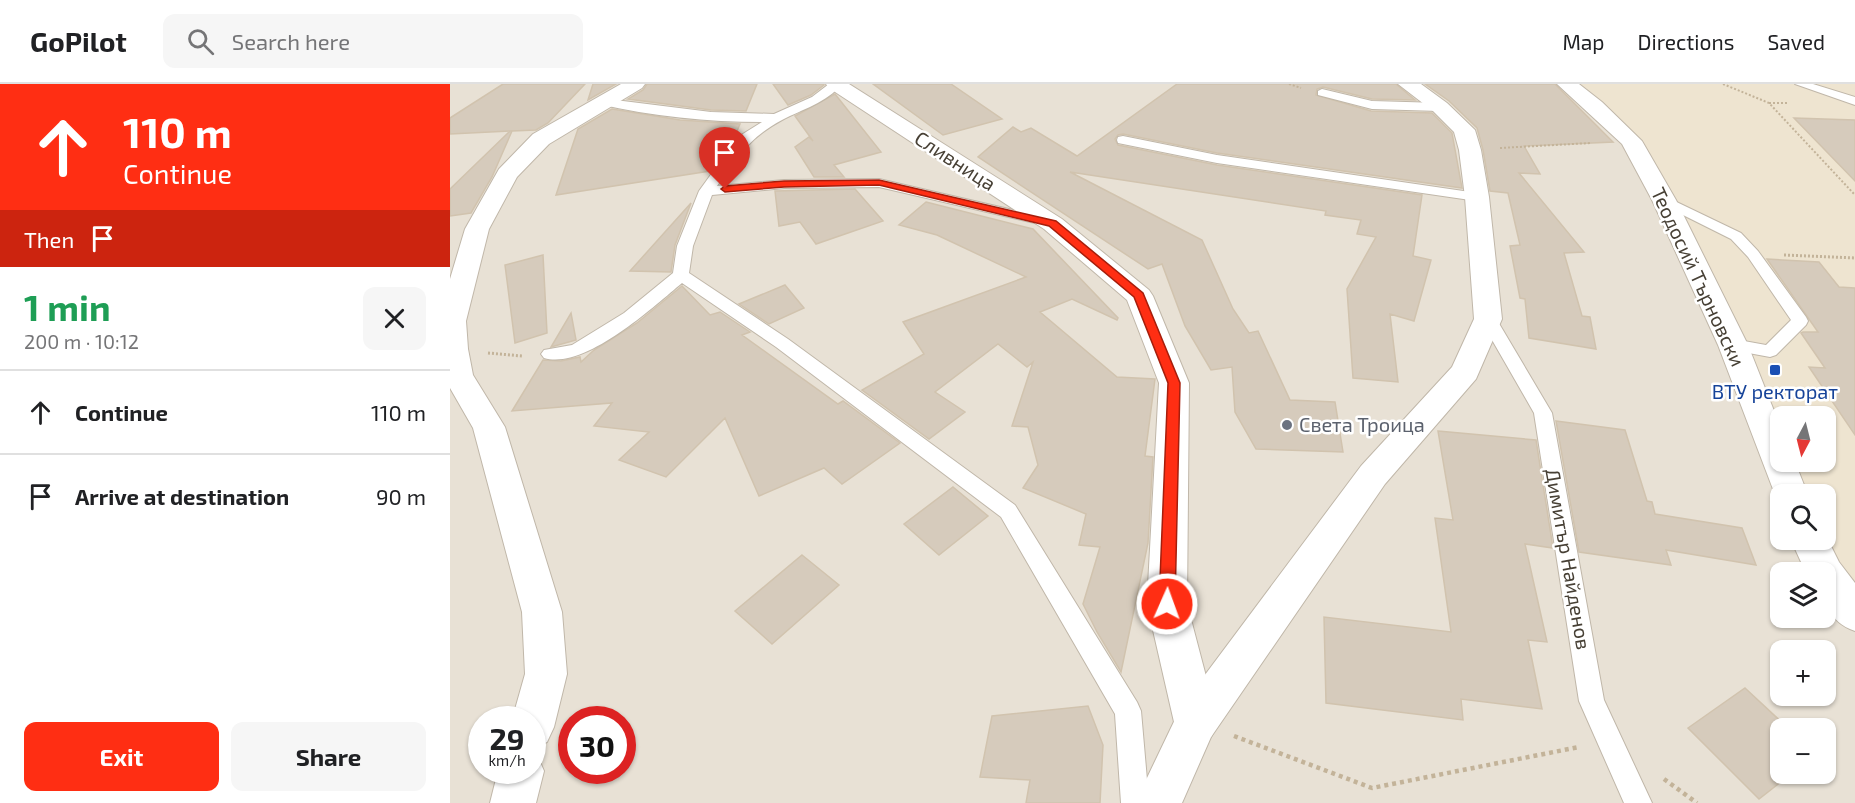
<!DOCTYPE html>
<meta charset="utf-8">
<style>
:root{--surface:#fff;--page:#f6f6f6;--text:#202124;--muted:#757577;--line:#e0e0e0;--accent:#ff2e13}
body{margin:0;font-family:"Exo 2",sans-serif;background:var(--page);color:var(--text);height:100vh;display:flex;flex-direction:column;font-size:22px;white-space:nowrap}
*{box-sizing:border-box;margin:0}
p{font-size:20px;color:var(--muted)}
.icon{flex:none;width:33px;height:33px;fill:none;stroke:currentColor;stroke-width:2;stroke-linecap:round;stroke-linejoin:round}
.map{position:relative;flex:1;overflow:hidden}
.panel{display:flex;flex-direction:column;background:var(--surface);width:450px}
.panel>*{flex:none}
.hud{background:#ff2e13;color:#fff;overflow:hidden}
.needle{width:39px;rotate:187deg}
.fabs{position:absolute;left:1320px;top:322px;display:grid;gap:12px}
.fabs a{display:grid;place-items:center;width:66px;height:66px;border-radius:12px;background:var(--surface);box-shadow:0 2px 4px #0004;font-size:30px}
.speed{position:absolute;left:18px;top:622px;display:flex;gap:12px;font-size:30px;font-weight:700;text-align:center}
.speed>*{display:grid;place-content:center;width:78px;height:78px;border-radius:50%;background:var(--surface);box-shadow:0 2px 4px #0004;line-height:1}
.speed small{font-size:15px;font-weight:400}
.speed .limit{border:9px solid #d22;background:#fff;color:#111}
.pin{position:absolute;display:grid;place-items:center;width:51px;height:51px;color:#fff;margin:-62px -26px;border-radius:50% 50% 50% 0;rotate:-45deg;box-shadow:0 0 6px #0007}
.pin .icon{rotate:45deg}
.me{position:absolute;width:66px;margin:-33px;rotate:2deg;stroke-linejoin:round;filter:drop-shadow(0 0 4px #0008)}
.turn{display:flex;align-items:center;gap:21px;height:126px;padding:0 24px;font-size:27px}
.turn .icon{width:78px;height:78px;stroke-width:2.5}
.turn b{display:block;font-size:42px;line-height:51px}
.then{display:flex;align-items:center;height:57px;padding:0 24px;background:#0003;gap:12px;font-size:22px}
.round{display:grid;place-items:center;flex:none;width:63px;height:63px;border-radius:12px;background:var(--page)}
.head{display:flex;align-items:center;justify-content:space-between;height:102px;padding:0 24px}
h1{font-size:36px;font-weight:700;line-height:45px;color:#1e9e55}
.button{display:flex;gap:12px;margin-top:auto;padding:12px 24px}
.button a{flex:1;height:69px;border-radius:12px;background:var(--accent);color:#fff;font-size:24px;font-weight:700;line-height:69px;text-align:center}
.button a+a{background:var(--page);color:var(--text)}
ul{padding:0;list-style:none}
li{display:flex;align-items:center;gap:18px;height:84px;padding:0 24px;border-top:2px solid var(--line)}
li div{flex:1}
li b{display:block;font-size:22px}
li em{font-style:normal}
header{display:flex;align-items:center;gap:36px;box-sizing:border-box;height:84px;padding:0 30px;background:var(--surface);border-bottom:2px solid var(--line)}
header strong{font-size:28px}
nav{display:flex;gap:33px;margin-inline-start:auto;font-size:21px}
.search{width:420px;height:54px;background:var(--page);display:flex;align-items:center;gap:15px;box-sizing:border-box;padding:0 21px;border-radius:12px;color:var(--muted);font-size:22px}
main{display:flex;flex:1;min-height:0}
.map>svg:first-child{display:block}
.residential{fill:#e8e1d5;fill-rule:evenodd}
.education{fill:#eee4d0;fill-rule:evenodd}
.building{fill:#d6cbbc;stroke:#d1c3ae;stroke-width:1.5}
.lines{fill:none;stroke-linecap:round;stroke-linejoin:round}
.service-casing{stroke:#c0b7a9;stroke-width:2}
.minor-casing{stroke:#c0b7a9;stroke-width:2}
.tertiary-casing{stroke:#c0b7a9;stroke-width:2}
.path-far2{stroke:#c3b399;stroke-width:2;stroke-dasharray:2 2;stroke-linecap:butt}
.path-far1{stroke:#c3b399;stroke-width:3;stroke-dasharray:2 2;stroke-linecap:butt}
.path{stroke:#c3b399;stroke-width:4.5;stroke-dasharray:4 4;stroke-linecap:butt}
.service{fill:#fff;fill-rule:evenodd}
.minor{fill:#fff;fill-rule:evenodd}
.tertiary{fill:#fff;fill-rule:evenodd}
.route{fill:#ff2e13;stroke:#a61e0c;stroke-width:1.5}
.transit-dot{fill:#1a4fb4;stroke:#fff;stroke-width:2}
.worship-dot{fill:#6b7280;stroke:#fff;stroke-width:2}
.labels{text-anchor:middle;stroke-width:5;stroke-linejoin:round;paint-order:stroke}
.street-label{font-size:20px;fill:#474035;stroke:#fff}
.transit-label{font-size:20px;fill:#164399;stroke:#fff}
.worship-label{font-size:20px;fill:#5b616d;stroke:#fff;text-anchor:start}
</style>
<header>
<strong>GoPilot</strong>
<div class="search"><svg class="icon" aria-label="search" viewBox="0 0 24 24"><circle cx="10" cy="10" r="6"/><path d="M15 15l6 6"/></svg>Search here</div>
<nav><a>Map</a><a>Directions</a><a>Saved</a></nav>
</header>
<main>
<section class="panel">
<div class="hud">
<div class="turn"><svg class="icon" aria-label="ahead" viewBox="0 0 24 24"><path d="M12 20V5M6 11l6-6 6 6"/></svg><div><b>110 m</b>Continue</div></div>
<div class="then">Then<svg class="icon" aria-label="arrive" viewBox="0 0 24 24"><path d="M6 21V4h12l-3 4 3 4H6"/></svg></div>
</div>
<div class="head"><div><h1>1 min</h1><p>200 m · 10:12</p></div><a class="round"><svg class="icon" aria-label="close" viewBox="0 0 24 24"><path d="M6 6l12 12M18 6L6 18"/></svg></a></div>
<ul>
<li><svg class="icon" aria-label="ahead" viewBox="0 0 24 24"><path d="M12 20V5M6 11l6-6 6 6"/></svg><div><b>Continue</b></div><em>110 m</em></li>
<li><svg class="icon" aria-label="arrive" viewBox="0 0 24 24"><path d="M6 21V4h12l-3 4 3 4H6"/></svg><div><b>Arrive at destination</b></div><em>90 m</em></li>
</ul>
<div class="button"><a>Exit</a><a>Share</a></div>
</section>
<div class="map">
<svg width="1405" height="719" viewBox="0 0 1405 719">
<rect width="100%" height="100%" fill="#f4f0e7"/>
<!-- residential -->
<path class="residential" d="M0 0H1117L1145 22 1214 116 1330 411V456H1359L1375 489H1330V534H1376V490L1405 529V719H0ZM1330 567H1376V612H1330ZM32 636H82V687H32ZM122 636H172V687H122ZM1330 645H1376V690H1330Z"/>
<!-- education -->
<path class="education" d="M1117 0H1405V529L1376 490V411H1341L1181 57ZM1330 333H1376V378H1330Z"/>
<!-- building -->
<path class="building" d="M53 0H135L98 39 86 46 62 47 42 93 21 129 0 132V105L60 47 0 50V34Z
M143 0H166L138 16Z
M197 0H307L296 27 261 26 178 15 193 6Z
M323 0H374V1L361 11 338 21Z
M423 0H501L552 35 493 51Z
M727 0H946L965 16 922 15 873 3 867 5 866 11 921 27 982 29 1002 49 1012 104 767 69 673 50 668 51 665 55 668 61 767 81 972 111 963 172 981 176 964 237 940 230 948 298 903 294 897 205 926 153 907 150 911 136 875 131 876 127 620 88 752 156 783 225 799 249 808 247 840 316 885 318 893 368 806 365 785 328 782 283 761 286 735 242 712 180 698 185 528 73 563 43 571 48 581 44 627 72Z
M975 0H1105L1163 58 1074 62 1090 90 1069 89 1134 168 1114 169 1132 232 1140 233 1146 265 1079 254 1075 215 1070 214 1060 162 1070 161 1058 109 1040 107 1033 66 1027 44 999 17Z
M385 10 431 68 384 81 394 93H364L345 63 359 53 363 57 345 32Z
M162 25 230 36 290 40 284 54 260 87 106 111 128 45Z
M1344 34 1405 36V97Z
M405 105 433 137 366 160 350 138 329 142 325 107Z
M476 118 583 145 668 234 667 236 622 215 590 228 667 293 705 295 695 372 703 373 698 459 671 588 647 548 633 520 650 463 629 461 636 430 573 404 588 381 578 343 562 342 583 278 577 283 548 260 485 308 515 328 479 355 412 306 474 270 453 238 576 193 487 151 449 141Z
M241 119 225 161 221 188 180 187Z
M93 171 97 249 65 259 55 181Z
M1317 175 1369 178 1389 203 1405 204V351L1359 283 1375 284 1351 249 1353 248H1368Z
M335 201 354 224 319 240 289 220Z
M232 202 260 231 270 228 300 248 292 251 388 320 393 317 450 359 392 400 374 384 309 412 275 334 216 393 169 376 199 348 144 342 162 319 62 327 93 276 111 277 130 273 131 278 144 266 187 239Z
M121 229 126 256 101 263Z
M1106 337 1175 346 1197 417 1202 418 1205 430 1292 444 1306 481 1216 466 1221 481 1129 468Z
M988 347 1086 356 1103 464 1075 460 1097 558 1078 556 1092 625 1011 615 1013 636 876 619 874 533 1001 548 985 434 1003 436Z
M503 403 538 432 489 471 454 440Z
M352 471 389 501 322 560 285 527Z
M1295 604 1339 645H1330V690H1341L1309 715 1238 644Z
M638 622 653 661 650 719H576L580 696 530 693 542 632Z"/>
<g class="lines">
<defs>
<path id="service" d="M379 0H392C376 19 353 25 332 36 300 53 287 73 267 102L334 96 429 95 602 135 609 139 602 143 429 103 334 104 262 111 243 162 239 189 338 255 565 421 687 618 691 627 699 719H671L665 630 551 433 326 263 232 199C202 224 135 286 94 274L91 270 94 266 122 261 174 229 223 189 227 162 249 107 288 53 312 38C258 38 201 32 149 20V14L261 28 324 30 362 13Z
M1345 0H1363L1405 13V21Z
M872 5 922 17 990 19 996 23 990 27 922 25 868 11V7Z
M673 52 767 71 1027 109 1034 113 1027 117 767 79 668 59 667 56 668 53Z
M1214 112 1291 149 1308 167 1356 233 1358 237 1356 241 1326 271 1320 273 1277 265 1274 261 1277 257 1283 255 1316 261 1341 236 1298 173 1281 155 1209 119 1207 116 1209 113Z
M1038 230 1044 231 1102 329 1154 616 1202 719H1174L1129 617 1084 329 1030 235 1032 231Z"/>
<path id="minor" d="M171 0H195L192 4 99 60 67 93 39 145 16 237 18 265 23 291 55 343 112 528 117 590 104 643 97 658 82 665V636H62L75 590 72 528 23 344 0 304V195L15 145 49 85 83 50Z
M376 0H399L612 135 699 206 703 212 739 299 737 520 768 638 761 653 746 660 731 653 724 638 697 520 709 299 677 216 594 145 379 4Z
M82 669 87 671 94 687 86 719H40L48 687H82Z"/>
<path id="tertiary" d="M948 0H971L997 19 1025 46 1031 66 1039 113 1052 235 1026 295 935 400 761 653 732 719H685L731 623 911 382 1002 283 1024 235 1015 113 1009 66 1004 48 983 27Z
M1107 0H1129L1152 18 1192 57 1226 116 1298 261 1330 342V378H1345L1358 411H1330V421H1329L1268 261 1202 116 1172 60Z
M1376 452 1389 478 1405 499V547C1375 536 1376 517 1376 489H1356L1341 456H1376Z"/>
</defs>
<!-- service casing -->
<use href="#service" class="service-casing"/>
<!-- minor casing -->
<use href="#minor" class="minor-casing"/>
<!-- tertiary casing -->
<use href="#tertiary" class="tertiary-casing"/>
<!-- path-far2 -->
<path class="path-far2" d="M839 0 851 4
M1273 0 1319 19 1405 111
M1319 19H1339
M1050 64 1141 59"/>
<!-- path-far1 -->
<path class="path-far1" d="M1334 171 1405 174
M38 269 72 272"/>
<!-- path -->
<path class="path" d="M784 652 922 704 1129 663
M1214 695 1247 719"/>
<!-- service -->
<use href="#service" class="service"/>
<!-- minor -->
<use href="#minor" class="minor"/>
<!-- tertiary -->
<use href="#tertiary" class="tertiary"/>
</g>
<!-- route -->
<path class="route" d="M429 96 606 137 693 209 730 299 725 520 723 525 717 527 711 525 709 520 718 299 684 213 599 142 429 101 334 103 275 108 271 105 275 102 334 97Z"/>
<!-- markers -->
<rect class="transit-dot" x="1319" y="280" width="12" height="12" rx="3"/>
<circle class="worship-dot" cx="837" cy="341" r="6"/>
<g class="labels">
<!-- street labels -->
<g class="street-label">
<text transform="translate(505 77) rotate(33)" y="7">Сливница</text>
<text transform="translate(1248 193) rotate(65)" y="7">Теодосий Търновски</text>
<text transform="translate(1118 475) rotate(80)" y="7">Димитър Найденов</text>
</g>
<!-- transit labels -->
<g class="transit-label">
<text x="1325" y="315">ВТУ ректорат</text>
</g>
<!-- worship labels -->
<g class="worship-label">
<text x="849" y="348">Света Троица</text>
</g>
</g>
</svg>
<div class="fabs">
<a><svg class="needle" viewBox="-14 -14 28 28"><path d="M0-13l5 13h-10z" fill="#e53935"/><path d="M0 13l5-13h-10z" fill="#757577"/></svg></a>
<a><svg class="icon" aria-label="search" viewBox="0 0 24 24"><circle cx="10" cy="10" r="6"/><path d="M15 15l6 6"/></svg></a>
<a><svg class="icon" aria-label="layers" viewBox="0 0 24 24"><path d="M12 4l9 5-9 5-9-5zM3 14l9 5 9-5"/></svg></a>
<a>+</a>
<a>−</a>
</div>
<div class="speed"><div>29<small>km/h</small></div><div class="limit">30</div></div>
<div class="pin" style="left:275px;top:105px;background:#d93025"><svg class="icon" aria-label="arrive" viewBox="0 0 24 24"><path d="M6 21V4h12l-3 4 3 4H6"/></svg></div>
<svg class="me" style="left:717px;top:520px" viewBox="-20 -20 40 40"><circle r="17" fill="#ff2e13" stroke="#fff" stroke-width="3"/><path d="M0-11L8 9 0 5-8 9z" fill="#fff"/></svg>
</div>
</main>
